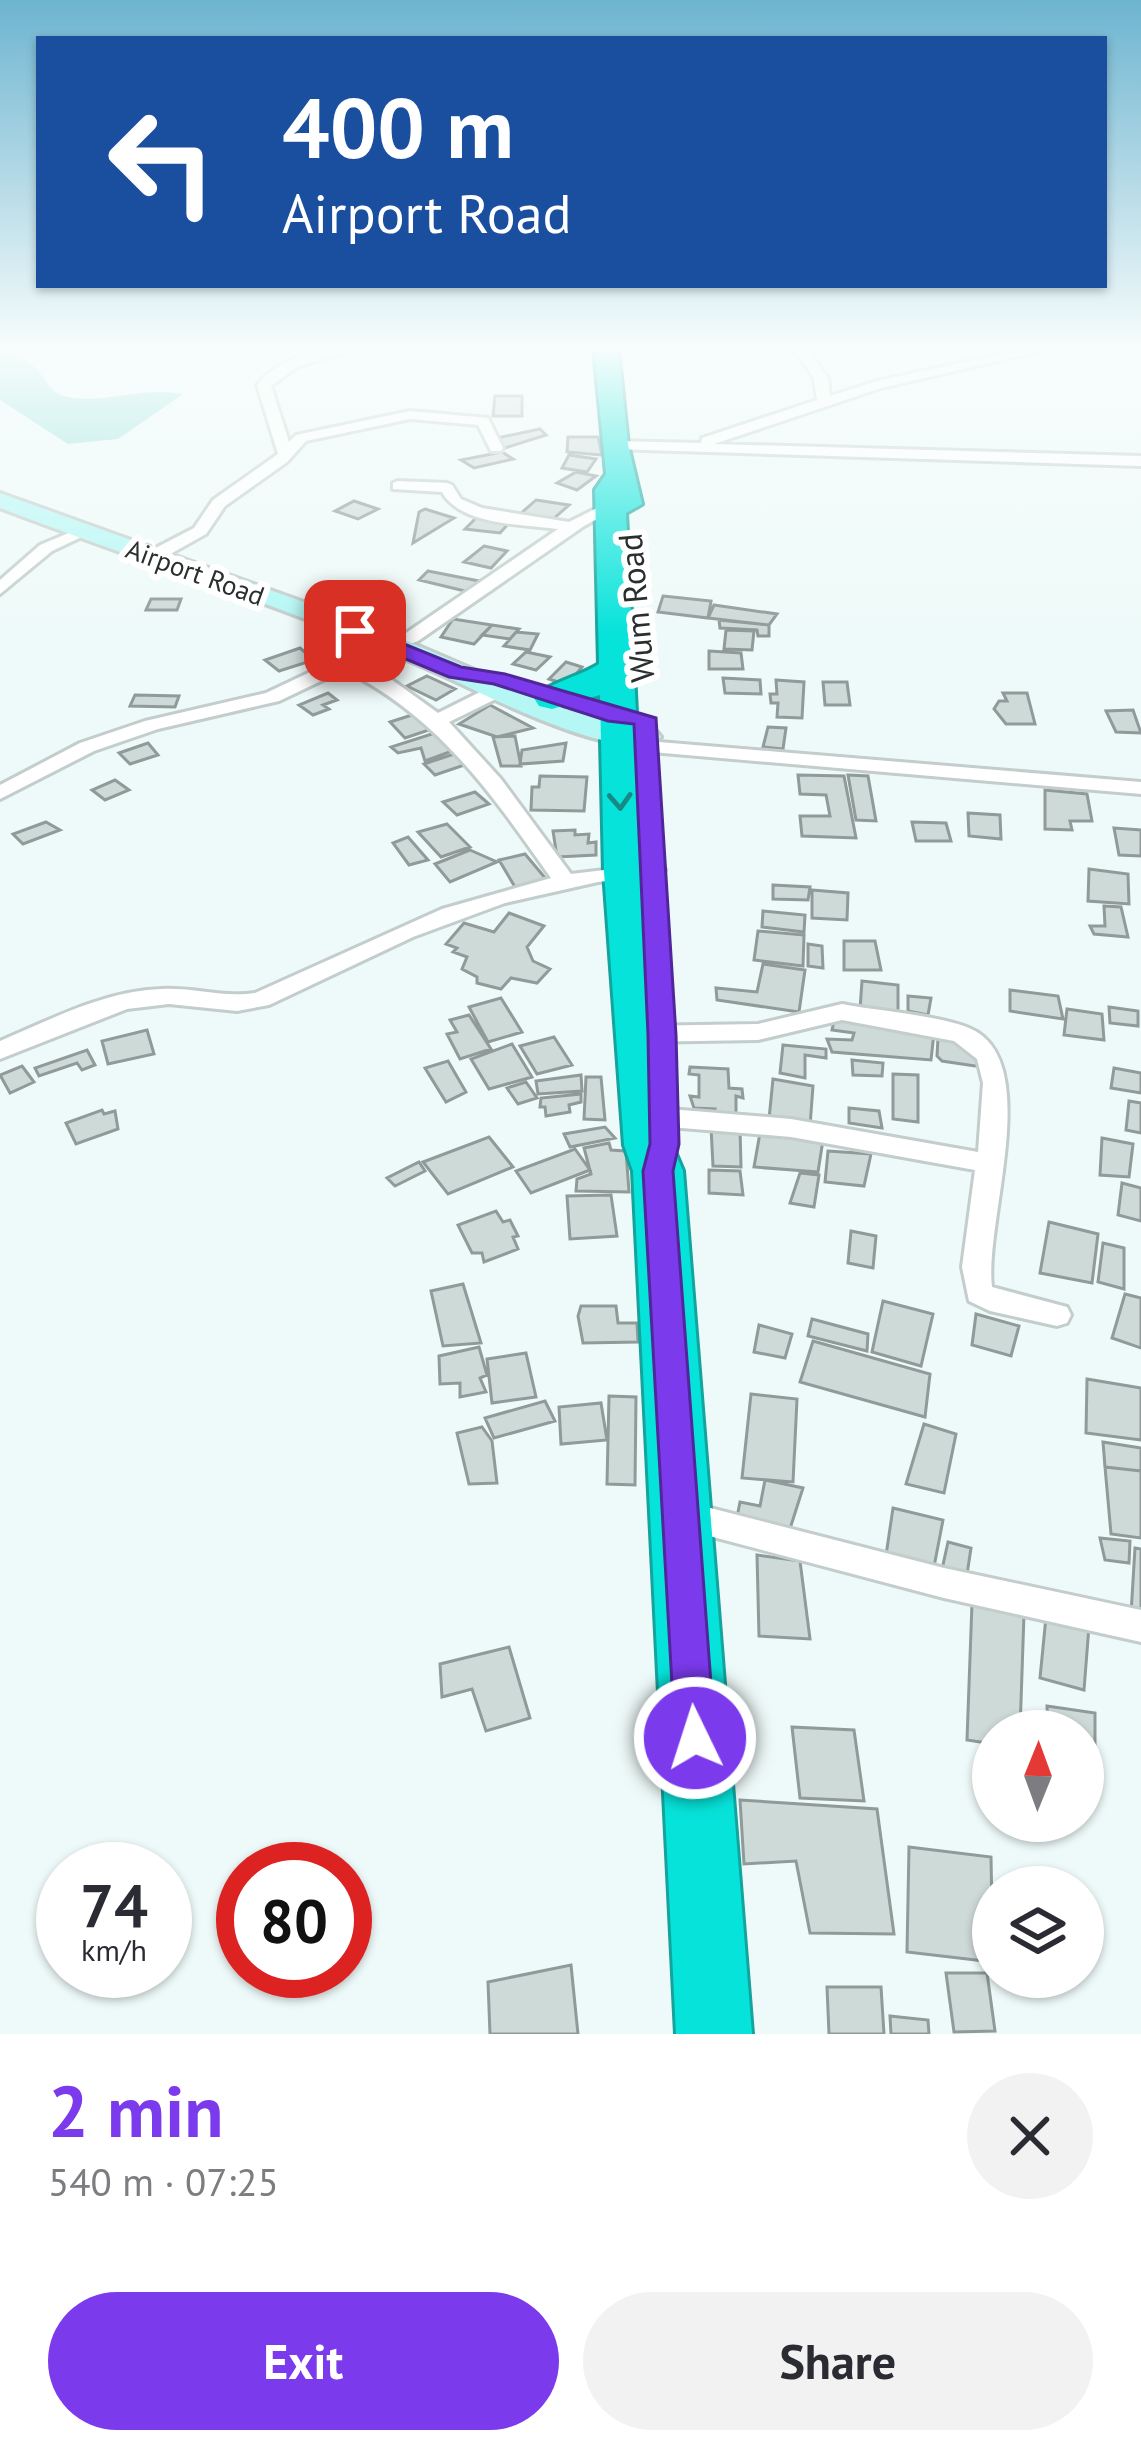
<!DOCTYPE html>
<meta charset="utf-8">
<style>
:root{--surface:#fff;--page:#f2f2f3;--text:#2b2b33;--muted:#7c7c81;--accent:#7c3aed}
body{margin:0;font-family:"PT Sans",sans-serif;background:var(--page);color:var(--text);height:100vh;display:flex;flex-direction:column;font-size:45px;white-space:nowrap}
*{box-sizing:border-box;margin:0}
p{font-size:39px;color:var(--muted)}
.icon{flex:none;width:66px;height:66px;fill:none;stroke:currentColor;stroke-width:2;stroke-linecap:round;stroke-linejoin:round}
.map{position:relative;height:2034px;overflow:hidden}
.details{display:flex;flex-direction:column;background:var(--surface);flex:1}
.details>*{flex:none}
.guide{position:absolute;left:36px;top:36px;width:1071px;height:252px;border-radius:0px;box-shadow:0 3px 9px #0004;background:#1a4fa0;color:#fff;overflow:hidden}
.needle{width:78px;rotate:1deg}
.fabs{position:absolute;left:972px;top:1710px;display:grid;gap:24px}
.fabs a{display:grid;place-items:center;width:132px;height:132px;border-radius:50%;background:var(--surface);box-shadow:0 3px 9px #0004;font-size:60px}
.speed{position:absolute;left:36px;top:1842px;display:flex;gap:24px;font-size:60px;font-weight:700;text-align:center}
.speed>*{display:grid;place-content:center;width:156px;height:156px;border-radius:50%;background:var(--surface);box-shadow:0 3px 9px #0004;line-height:1}
.speed small{font-size:30px;font-weight:400}
.speed .limit{border:18px solid #d22;background:#fff;color:#111}
.pin{position:absolute;display:grid;place-items:center;width:102px;height:102px;color:#fff;margin:-51px;border-radius:24px;box-shadow:0 6px 18px #0006}
.me{position:absolute;width:132px;margin:-66px;rotate:356deg;stroke-linejoin:round;filter:drop-shadow(0 0 9px #0008)}
.turn{display:flex;align-items:center;gap:42px;height:252px;padding:0 48px;font-size:54px}
.turn .icon{width:156px;height:156px;stroke-width:2.5}
.turn b{display:block;font-size:84px;line-height:102px}
.round{display:grid;place-items:center;flex:none;width:126px;height:126px;border-radius:63px;background:var(--page)}
.headline{display:flex;align-items:center;justify-content:space-between;height:204px;padding:0 48px}
h1{font-size:72px;font-weight:700;line-height:90px;color:var(--accent)}
.button{display:flex;gap:24px;margin-top:auto;padding:24px 48px}
.button a{flex:1;height:138px;border-radius:72px;background:var(--accent);color:#fff;font-size:48px;font-weight:700;line-height:138px;text-align:center}
.button a+a{background:var(--page);color:var(--text)}
.map>svg:first-child{display:block}
.green{fill:#93dfd9}
.building{fill:#cedad8;stroke:#8f9a99;stroke-width:3}
.lines{fill:none;stroke-linecap:round;stroke-linejoin:round}
.street-casing{stroke:#c2cdcc;stroke-width:6}
.secondary-casing{stroke:#c2cdcc;stroke-width:6}
.highway-casing{stroke:#13a49e;stroke-width:6}
.street{fill:#fff;fill-rule:evenodd}
.secondary{fill:#b4f7f4;fill-rule:evenodd}
.highway{fill:#06e3da;fill-rule:evenodd}
.oneway{stroke:#188884}
.route{fill:#7c3aed;stroke:#51269a;stroke-width:3}
.labels{text-anchor:middle;stroke-width:12;stroke-linejoin:round;paint-order:stroke}
.far-street-label{font-size:27px;fill:#2a2e2e;stroke:#fff}
.street-label{font-size:33px;fill:#2a2e2e;stroke:#fff}
</style>
<div class="map">
<svg width="1141" height="2034" viewBox="0 0 1141 2034">
<rect width="100%" height="100%" fill="#eefaf9"/>
<!-- green -->
<path class="green" d="M0 348C12 353 24 358 34 367 46 377 49 394 68 397 106 404 142 386 183 394L118 439 68 444 0 400Z"/>
<!-- building -->
<path class="building" d="M495 396H522V416H493Z
M540 429 546 435 505 448 497 438Z
M568 437H598L602 455 567 452Z
M502 452 513 459 474 468 461 460Z
M569 455 596 459 587 472 562 468Z
M576 472 596 476 577 490 557 483Z
M536 500 569 505 551 521 519 515Z
M354 501 378 509 358 519 335 511Z
M425 509 454 518 413 543 419 512Z
M476 518 509 523 500 533 465 529Z
M484 546 507 551 491 568 464 562Z
M428 571 479 581 469 592 419 580Z
M663 596 711 601 708 618 658 612Z
M151 599H181L177 610H146Z
M714 605 777 614 769 625 708 618Z
M453 619 492 625 474 644 441 637Z
M719 620 769 625V636H758L757 630 720 628Z
M492 625 519 629 510 639 482 635Z
M726 630 754 631 752 650 724 649Z
M516 632 538 634 530 650 504 646Z
M300 648 314 660 279 671 265 660Z
M709 651 741 653 743 669H709Z
M526 652 550 657 536 670 513 664Z
M566 662 582 667 567 685 549 679Z
M427 676 455 689 436 700 407 686Z
M723 678 760 680 761 694 725 693Z
M776 680 804 682 802 718 777 717 778 703H771L770 694H777Z
M823 682H847L850 705H825Z
M328 693 337 700 323 705 329 709 313 715 299 705Z
M1003 693H1027L1035 724H1006L994 709 999 701H1007Z
M135 695 179 696 175 707 130 706Z
M490 705 533 728 497 737 459 724Z
M1133 710 1141 733 1116 732 1106 711Z
M415 714 432 729 405 738 390 722Z
M768 727 786 728 783 749 763 747Z
M438 732 455 750 425 761 421 748 398 753 391 747Z
M515 736 521 766H501L493 737Z
M148 743 158 755 130 764 119 753Z
M566 743 563 761 520 764 522 750Z
M463 751 473 762 435 775 424 764Z
M798 775 844 776 856 838 802 836 800 816H830L826 795 800 794Z
M848 775 868 776 876 821 856 820Z
M540 776 587 777 584 811 531 810 532 787H539Z
M115 780 129 790 105 800 92 790Z
M1045 790 1087 794 1092 821H1070L1072 830 1045 829Z
M475 792 489 804 457 815 443 802Z
M968 813 1000 815 1001 839 969 836Z
M46 822 60 830 23 844 13 834Z
M912 822 946 823 951 841H916Z
M447 824 470 847 441 857 418 832Z
M1114 828 1141 830V856L1119 855Z
M575 830V835L589 834 588 843 596 842V855L557 857 553 831Z
M408 837 428 860 409 865 393 843Z
M470 850 497 862 450 882 435 864Z
M525 854 546 879 515 887 499 860Z
M1089 869 1128 874 1129 904 1088 901Z
M773 885 810 887 808 900 773 899Z
M812 890 848 893 847 920 812 918Z
M1104 906 1121 907 1128 937 1094 934 1090 926H1105Z
M763 911 805 915 804 932 762 927Z
M509 913 544 926 527 947 533 961 550 969 537 983 511 978 501 989 477 983V977L462 969 467 957 453 952 457 948 446 944 464 923 494 932Z
M758 931 804 935 803 966 754 960Z
M844 941H875L881 970H844Z
M808 944 822 946 823 968 808 966Z
M763 964 805 970 799 1012 717 1000 716 988 757 992Z
M862 981 898 985V1017L860 1009Z
M1010 990 1058 996 1063 1019 1010 1011Z
M908 996 931 998 928 1015 908 1011Z
M501 998 522 1032 488 1042 469 1007Z
M1109 1007 1138 1011V1026L1110 1023Z
M1067 1009 1102 1014 1104 1040 1064 1035Z
M469 1015 491 1049 460 1059 447 1034 457 1032 450 1020Z
M835 1017 934 1033 931 1060 832 1052 827 1039 852 1040 854 1033 832 1030Z
M147 1030 154 1054 108 1064 102 1041Z
M554 1037 572 1065 537 1074 520 1046Z
M938 1038 965 1041 984 1062 975 1066 942 1061 937 1056Z
M512 1044 532 1077 489 1089 471 1059Z
M783 1045 826 1049V1058L805 1055V1078L780 1073Z
M87 1050 95 1065 82 1070 77 1063 39 1076 35 1068Z
M852 1060 883 1063 882 1076 853 1075Z
M448 1061 466 1092 446 1102 425 1068Z
M22 1066 34 1082 10 1093 0 1075Z
M690 1067 728 1069 729 1088 742 1089 743 1098 736 1096V1118L713 1116 715 1109 694 1108 690 1096 699 1097V1075L689 1074Z
M1114 1068 1141 1073V1093L1111 1088Z
M893 1074 918 1075V1122L893 1119Z
M581 1075 582 1091 538 1094 536 1081Z
M586 1077H601L605 1120 584 1119Z
M773 1079 813 1086 810 1126 769 1119Z
M526 1082 537 1098 518 1104 507 1088Z
M581 1094V1102L569 1105 570 1112 546 1116 545 1107H540L541 1098Z
M1129 1101 1141 1103V1133L1126 1130Z
M849 1108 879 1111 882 1128 849 1123Z
M102 1110 104 1114 115 1111 118 1129 76 1144 66 1123Z
M605 1127 615 1138 570 1147 564 1134Z
M711 1127 740 1128 741 1167 713 1166Z
M760 1133 823 1140 818 1172 754 1167Z
M489 1137 513 1167 448 1194 423 1162Z
M1102 1138 1133 1144 1129 1177 1100 1175Z
M609 1143 611 1150 626 1151 629 1192 576 1191 577 1179 591 1174 584 1148Z
M575 1149 590 1170 531 1193 516 1171Z
M828 1151 871 1154 864 1186 825 1182Z
M419 1162 425 1171 395 1186 387 1178Z
M709 1170 740 1171 743 1195 709 1193Z
M800 1173 819 1175 814 1207 790 1203Z
M1122 1183 1141 1188V1221L1118 1215Z
M611 1195 617 1236 570 1239 567 1196Z
M496 1211 503 1222 510 1220 518 1236 513 1237 518 1249 484 1262 482 1253H472L458 1225Z
M1049 1222 1098 1234 1092 1283 1040 1273Z
M851 1231 876 1236 873 1268 848 1263Z
M1103 1243 1124 1248V1289L1098 1282Z
M463 1284 481 1343 443 1346 431 1291Z
M1125 1294 1141 1298V1348L1112 1338Z
M883 1301 933 1314 921 1366 872 1352Z
M581 1306H616L618 1323H637L638 1342 583 1343 578 1316Z
M976 1314 1019 1326 1011 1356 972 1345Z
M812 1319 868 1334 867 1351 808 1336Z
M759 1325 792 1334 785 1358 754 1352Z
M813 1341 930 1374 925 1417 800 1382Z
M479 1347 487 1375 480 1378 486 1392 460 1397V1383L440 1384 439 1356Z
M526 1353 536 1397 492 1403 487 1359Z
M1087 1379 1141 1388V1440L1086 1433Z
M751 1394 797 1399 793 1482 742 1478Z
M609 1396 636 1397 635 1485 607 1484Z
M545 1401 555 1421 494 1438 485 1418Z
M601 1403 607 1440 561 1444 559 1407Z
M924 1424 956 1434 944 1493 906 1484Z
M482 1427 492 1441 497 1483 469 1484 457 1433Z
M1103 1442 1141 1448V1471L1105 1467Z
M1105 1467 1141 1471V1538L1111 1534Z
M765 1480 803 1488 788 1535 736 1522 740 1502 760 1506Z
M893 1508 943 1520 933 1572 885 1562Z
M1100 1538 1130 1541 1129 1563 1105 1560Z
M948 1542 971 1548 966 1581 941 1574Z
M1135 1548 1141 1549V1616L1131 1614Z
M757 1555 800 1561 810 1639 759 1636Z
M972 1603 1024 1614 1020 1731H993V1744L967 1740Z
M1046 1617 1089 1626 1084 1690 1040 1678Z
M509 1647 530 1718 486 1731 472 1689 442 1697 440 1664Z
M1047 1706 1095 1713V1762L1083 1761V1731H1048Z
M792 1727 854 1730 864 1801 800 1798Z
M740 1800 877 1809 894 1934 810 1933 796 1861 744 1864Z
M909 1847 991 1857 993 1962 907 1952Z
M571 1965 578 2034H490L488 1982Z
M946 1973H987L995 2031 954 2032Z
M827 1987H881L884 2034H829Z
M890 2016 928 2020 929 2034H891Z"/>
<g class="lines">
<defs>
<path id="street" d="M360 348 297 367 271 386 289 442 296 435 410 411 488 418 503 448 501 451H491L478 425 410 419 306 441 287 462 225 506 206 534 156 562H144V554L194 528 213 500 278 454 257 385C282 355 322 347 360 348Z
M793 348H806L828 378 830 396 877 381 1029 348H1053L881 388 714 444 1141 456V466L614 449 607 445 614 441 701 443 702 438 817 400 814 378Z
M398 481 447 483 452 485 461 499 482 508 569 522 605 504 619 507 584 526 418 641 358 663 388 677 438 713 492 686H506V694L449 722 501 779 571 874 654 864 665 870 654 876 598 882 505 903 413 937 269 1005 237 1011 169 1004 127 1009 0 1059V1041C52 1019 104 991 161 989 193 987 223 998 255 993L442 909 551 878C492 794 438 716 344 670L279 701 158 729 94 751 0 799V785L80 743 145 721 266 693 361 648 406 633 558 529C523 524 461 526 442 492L393 489V483Z
M78 529 92 532 52 551 0 594V580L40 545Z
M647 741 1141 782V794L640 751 637 747Z
M842 1004C878 1011 937 1015 969 1028 1045 1059 984 1221 992 1287L1067 1307 1071 1315 1067 1323 1057 1326 990 1311 969 1301 962 1267 975 1170 791 1137 645 1125 636 1122 632 1116 636 1110 645 1107 791 1119 978 1152 983 1083 977 1059 954 1041 842 1020 758 1040 638 1042 626 1034 638 1026 758 1024Z
M683 1501 944 1568 1141 1610V1642L944 1598 683 1529 672 1525 667 1515 672 1505Z"/>
<path id="secondary" d="M0 493 379 629 570 711 656 731 661 737C634 767 505 705 472 689 320 617 157 568 0 508Z"/>
<path id="highway" d="M594 348H618L628 445 642 504 626 513 644 872 672 1145 683 1171 752 2034H676L633 1171 624 1145 604 872 600 695 552 709 539 706 534 698C546 684 581 676 599 664L595 490 606 474Z"/>
</defs>
<!-- street casing -->
<use href="#street" class="street-casing"/>
<!-- secondary casing -->
<use href="#secondary" class="secondary-casing"/>
<!-- highway casing -->
<use href="#highway" class="highway-casing"/>
<!-- street -->
<use href="#street" class="street"/>
<!-- secondary -->
<use href="#secondary" class="secondary"/>
<!-- highway -->
<use href="#highway" class="highway"/>
</g>
<!-- one-way arrows -->
<defs><path id="oneway-chevron" d="M-2-3.5L2.5 0L-2 3.5" fill="none" stroke-width="1.6" stroke-linecap="round" stroke-linejoin="round" transform="scale(3)"/></defs>
<use class="oneway" href="#oneway-chevron" transform="translate(620 801) rotate(87)"/>
<!-- sky -->
<linearGradient id="sky" x2="0" y2="1"><stop stop-color="#6db4d0"/><stop offset="0.55" stop-color="#f7fdfc"/><stop offset="1" stop-color="#f7fdfc" stop-opacity="0"/></linearGradient>
<rect width="1141" height="633" fill="url(#sky)"/>
<!-- route -->
<path class="route" d="M348 627H362L461 667 505 674 656 718 676 1035 679 1144 673 1171 715 1738 709 1752 695 1757 681 1752 675 1738 643 1171 650 1144 648 1035 634 724 608 721 494 684 449 677 348 635Z"/>
<g class="labels">
<!-- far-street labels -->
<g class="far-street-label">
<text transform="translate(195 573) rotate(20)" y="9">Airport Road</text>
</g>
<!-- street labels -->
<g class="street-label">
<text transform="translate(636 608) rotate(-95)" y="12">Wum Road</text>
</g>
</g>
</svg>
<div class="fabs">
<a><svg class="needle" viewBox="-14 -14 28 28"><path d="M0-13l5 13h-10z" fill="#e53935"/><path d="M0 13l5-13h-10z" fill="#7c7c81"/></svg></a>
<a><svg class="icon" aria-label="layers" viewBox="0 0 24 24"><path d="M12 4l9 5-9 5-9-5zM3 14l9 5 9-5"/></svg></a>
</div>
<div class="speed"><div>74<small>km/h</small></div><div class="limit">80</div></div>
<div class="pin" style="left:355px;top:631px;background:#d93025"><svg class="icon" aria-label="arrive" viewBox="0 0 24 24"><path d="M6 21V4h12l-3 4 3 4H6"/></svg></div>
<svg class="me" style="left:695px;top:1738px" viewBox="-20 -20 40 40"><circle r="17" fill="#7c3aed" stroke="#fff" stroke-width="3"/><path d="M0-11L8 9 0 5-8 9z" fill="#fff"/></svg>
<div class="guide">
<div class="turn"><svg class="icon" aria-label="left" viewBox="0 0 24 24"><path d="M17 20v-9H6M10 6l-5 5 5 5"/></svg><div><b>400 m</b>Airport Road</div></div>
</div>
</div>
<section class="details">
<div class="headline"><div><h1>2 min</h1><p>540 m · 07:25</p></div><a class="round"><svg class="icon" aria-label="close" viewBox="0 0 24 24"><path d="M6 6l12 12M18 6L6 18"/></svg></a></div>
<div class="button"><a>Exit</a><a>Share</a></div>
</section>
